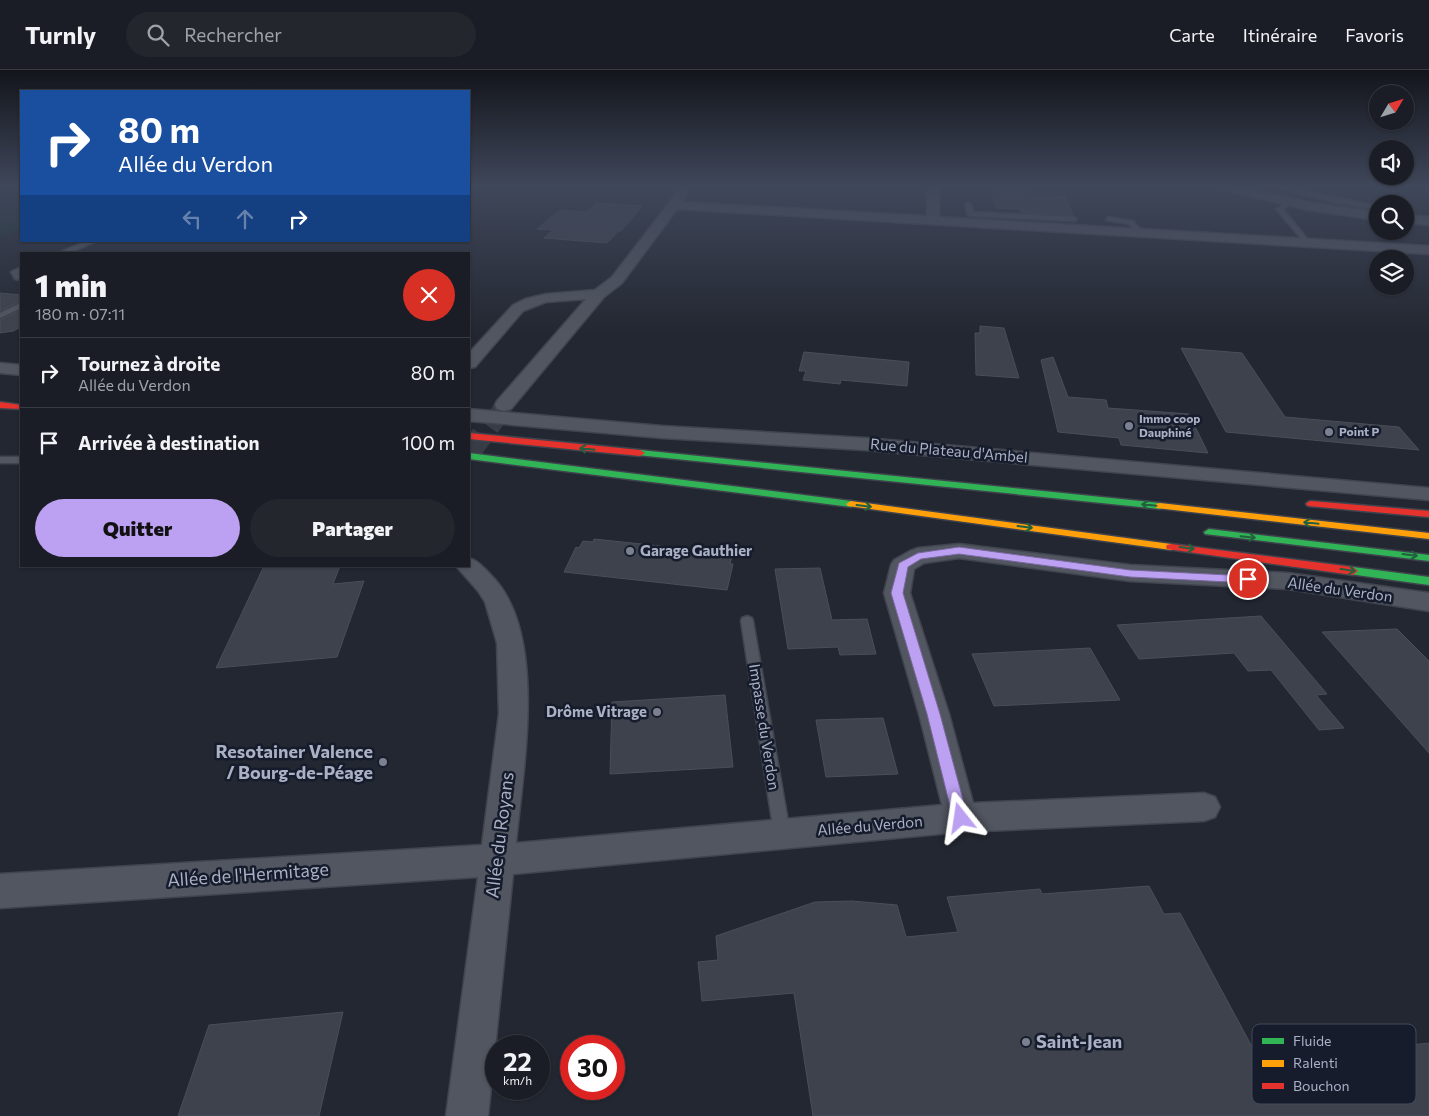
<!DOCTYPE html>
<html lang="fr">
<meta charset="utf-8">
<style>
:root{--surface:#1a1d25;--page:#23262d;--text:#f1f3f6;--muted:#9fa2a7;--line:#383b42;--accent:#bca0f2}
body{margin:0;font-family:Commissioner,sans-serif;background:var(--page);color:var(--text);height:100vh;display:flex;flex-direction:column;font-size:19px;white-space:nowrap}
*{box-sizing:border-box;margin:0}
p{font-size:16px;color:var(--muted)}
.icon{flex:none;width:28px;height:28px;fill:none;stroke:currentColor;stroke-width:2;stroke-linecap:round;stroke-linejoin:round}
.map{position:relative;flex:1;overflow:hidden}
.sheet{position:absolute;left:20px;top:182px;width:450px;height:315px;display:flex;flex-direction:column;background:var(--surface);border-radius:0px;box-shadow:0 1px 4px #0004,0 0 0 1px var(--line)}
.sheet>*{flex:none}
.top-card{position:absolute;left:20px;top:20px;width:450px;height:152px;border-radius:0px;box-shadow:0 1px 4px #0004,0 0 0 1px var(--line);background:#1a4fa0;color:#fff;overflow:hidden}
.needle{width:32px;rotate:52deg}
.tools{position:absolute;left:1369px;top:15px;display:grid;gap:10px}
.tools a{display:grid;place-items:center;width:45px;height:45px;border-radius:50%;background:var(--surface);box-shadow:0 1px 4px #0004,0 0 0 1px var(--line);font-size:25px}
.speed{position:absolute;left:485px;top:965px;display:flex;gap:10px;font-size:25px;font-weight:700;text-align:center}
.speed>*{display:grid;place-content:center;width:65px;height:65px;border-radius:50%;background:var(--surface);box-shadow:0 1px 4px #0004,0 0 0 1px var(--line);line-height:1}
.speed small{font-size:12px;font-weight:400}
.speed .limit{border:8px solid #d22;background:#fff;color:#111}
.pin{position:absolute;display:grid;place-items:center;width:42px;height:42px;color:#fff;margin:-21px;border:2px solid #fff;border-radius:50%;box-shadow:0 1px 5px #0007}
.me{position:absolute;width:55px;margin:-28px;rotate:345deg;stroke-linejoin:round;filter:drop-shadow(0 0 4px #0008)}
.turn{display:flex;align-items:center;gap:18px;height:105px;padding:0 15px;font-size:22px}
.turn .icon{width:65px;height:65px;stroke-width:2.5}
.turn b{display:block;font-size:35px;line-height:42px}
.lanes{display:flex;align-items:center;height:48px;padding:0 15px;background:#0003;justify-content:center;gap:25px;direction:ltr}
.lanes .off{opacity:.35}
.round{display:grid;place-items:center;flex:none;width:52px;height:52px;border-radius:26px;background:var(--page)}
.head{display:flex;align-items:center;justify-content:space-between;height:85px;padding:0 15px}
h1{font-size:30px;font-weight:800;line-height:38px}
.cta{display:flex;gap:10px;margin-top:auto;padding:10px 15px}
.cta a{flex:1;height:58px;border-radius:30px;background:var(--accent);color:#111;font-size:20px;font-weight:800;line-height:58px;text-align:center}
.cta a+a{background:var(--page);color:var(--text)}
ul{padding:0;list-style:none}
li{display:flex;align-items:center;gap:15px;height:70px;padding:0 15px;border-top:1px solid var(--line)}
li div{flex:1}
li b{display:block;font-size:19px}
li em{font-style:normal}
header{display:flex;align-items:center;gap:30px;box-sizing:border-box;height:70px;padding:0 25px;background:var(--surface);border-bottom:1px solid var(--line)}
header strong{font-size:24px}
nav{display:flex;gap:28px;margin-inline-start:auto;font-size:18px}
.search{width:350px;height:45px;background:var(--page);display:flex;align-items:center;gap:12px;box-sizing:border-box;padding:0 18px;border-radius:28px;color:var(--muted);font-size:19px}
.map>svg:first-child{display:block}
.green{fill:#203137}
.building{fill:#3e424c;stroke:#4a4e5a}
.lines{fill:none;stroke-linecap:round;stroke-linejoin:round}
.street-tunnel-far1{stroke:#373c47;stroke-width:17;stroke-dasharray:17 8;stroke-linecap:butt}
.street-tunnel{stroke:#373c47;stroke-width:22;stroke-dasharray:22 11;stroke-linecap:butt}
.lane-casing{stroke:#40444e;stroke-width:3}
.street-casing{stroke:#40444e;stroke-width:3}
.fast-casing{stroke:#3f434e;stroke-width:3}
.slow-casing{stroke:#3f434e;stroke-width:3}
.jam-casing{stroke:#3f434e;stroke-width:3}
.lane{fill:#525660;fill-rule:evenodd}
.street{fill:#525660;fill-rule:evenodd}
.fast{fill:#30b455;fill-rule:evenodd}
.slow{fill:#ff9f0a;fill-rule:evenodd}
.jam{fill:#e5322d;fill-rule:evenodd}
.oneway{stroke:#22603e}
.route{fill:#bca0f2;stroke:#7a689d}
.poi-dot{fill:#7b8191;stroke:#161c2c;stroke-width:2}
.labels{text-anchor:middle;stroke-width:5;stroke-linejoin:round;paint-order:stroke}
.far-poi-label{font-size:12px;font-weight:bold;fill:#aab1c5;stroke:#161c2c;text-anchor:start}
.street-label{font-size:15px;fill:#aab1c5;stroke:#161c2c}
.poi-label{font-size:15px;font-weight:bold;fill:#aab1c5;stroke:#161c2c;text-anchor:start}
.near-poi-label{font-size:18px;font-weight:bold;fill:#aab1c5;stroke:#161c2c;text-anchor:end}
.near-street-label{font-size:18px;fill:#aab1c5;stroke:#161c2c}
.key{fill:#161c2c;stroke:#42495a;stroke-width:1}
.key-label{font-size:14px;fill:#aab1c5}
</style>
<header>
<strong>Turnly</strong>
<div class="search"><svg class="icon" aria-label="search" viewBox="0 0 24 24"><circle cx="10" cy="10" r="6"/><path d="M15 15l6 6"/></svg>Rechercher</div>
<nav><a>Carte</a><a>Itinéraire</a><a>Favoris</a></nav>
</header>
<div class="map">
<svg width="1429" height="1046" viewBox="0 0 1429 1046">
<rect width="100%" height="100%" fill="#232731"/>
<!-- green -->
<path class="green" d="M0 117H21V159L0 168Z"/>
<!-- building -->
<path class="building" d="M991 117H1027L1029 125 1065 127 1073 145 1021 143 1020 139 996 138Z
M596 133 642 136 621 161H618L607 173 544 168 553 160 537 159 560 140 587 142Z
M0 223 21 225V231L0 241Z
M21 240V257L13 261 0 263V250Z
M980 256 1004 258 1019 308 976 305 975 263H980Z
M1181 278 1242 283 1285 347 1399 357 1419 380 1226 362Z
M804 282 909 292 907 316 841 310 840 314 803 310 806 301H799Z
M1053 287 1068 327 1106 330 1108 338 1189 344 1208 383 1121 375 1119 368 1058 362 1041 290Z
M594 469 718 482 717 485 732 486 730 494H733L727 520 564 502 576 477 579 478 583 471 593 472Z
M264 496H340L333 514 364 511 337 587 216 598Z
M820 498 832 550 867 549 876 584 840 585 838 577 788 579 775 499Z
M1261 546 1327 624 1316 625 1344 658 1319 660 1271 600 1248 601 1234 583 1139 589 1117 555Z
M1397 559 1429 591V683L1322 562Z
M1090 578 1120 630 994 636 972 584Z
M725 625 733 697 610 704 612 632Z
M883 648 898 704 826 707 816 650Z
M1149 816 1164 844 1180 843 1271 1012 1390 1006 1372 979 1429 973V1046H813L794 923 702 931 698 892 718 890 716 866 815 832 852 831 897 835 906 867 958 862 947 827 1040 819 1042 824Z
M343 942 319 1046H178L209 955Z"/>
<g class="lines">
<!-- street-tunnel-far1 -->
<path class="street-tunnel-far1" d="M493 351 504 335"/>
<!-- street-tunnel -->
<path class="street-tunnel" d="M469 383 494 349"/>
<defs>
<path id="lane" d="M1274 117H1285L1378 136V140L1333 132Z
M1289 131 1291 134 1283 139 1309 171V173H1305L1276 139Z
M968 132 971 134 973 142 1074 147 1077 149 1074 151 970 146 967 144 965 134Z
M1108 147 1133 151 1144 163 1139 164 1129 154 1106 150Z
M87 171H97L66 184H56Z
M21 197V202L19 203 21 210 15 209 11 202Z
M21 233V238L0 248V243Z
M0 387H21V393H0Z
M747 546 752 548 753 551 790 763 788 768 782 770 776 768 774 763 741 551 742 548Z"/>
<path id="street" d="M675 117H687V124L682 132 927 146V117H939V147L1429 176V184L677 139 622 213 604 227 511 339 504 341 497 339 495 335 497 331 586 229 546 232 523 241 475 297 469 298V283L513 235 525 229 546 224 595 220 612 207 669 133 675 124Z
M1218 117H1239L1308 132 1378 142V150L1308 140 1223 120Z
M1405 145 1429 147V155L1405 153Z
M0 293 21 295V305L0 303Z
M469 339 662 356 865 368 1429 418V430L865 380 662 368 469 351Z
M959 474 1130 495 1288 503 1429 523V541L1288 519 1130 511 959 488 924 493 914 499 910 523 949 644 973 733 1204 723 1215 727 1220 737 1215 747 1204 751 961 762 513 804 488 1046H446L478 807 0 838V804L482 775 499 644 497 573 485 532 478 521 456 496H469V488C478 491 483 497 490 504 549 561 523 698 516 773L942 735 919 644 884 523 891 495 894 490 910 481 918 478Z"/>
<path id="fast" d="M640 380 1160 433 1165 436 1160 439 637 385 635 383Z
M469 383 851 431 856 434 851 437 469 389Z
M1209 459 1429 485V491L1205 464 1204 462Z
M1353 497 1429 507V515L1349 504 1348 501 1349 498Z"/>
<path id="slow" d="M851 431 1171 474 1176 477 1171 480 848 436 846 434Z
M1160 433 1429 463V469L1156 438 1155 436 1156 434Z"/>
<path id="jam" d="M0 332 21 335V339L0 338Z
M469 363 640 380 645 383 640 386 469 369Z
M1311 431 1429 441V447L1308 436 1306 434 1308 432Z
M1171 474 1353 497 1358 501 1353 505 1167 479 1166 477 1167 475Z"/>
</defs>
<!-- lane casing -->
<use href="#lane" class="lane-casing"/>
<!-- street casing -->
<use href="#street" class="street-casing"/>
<!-- fast casing -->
<use href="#fast" class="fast-casing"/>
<!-- slow casing -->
<use href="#slow" class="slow-casing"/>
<!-- jam casing -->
<use href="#jam" class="jam-casing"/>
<!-- lane -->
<use href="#lane" class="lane"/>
<!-- street -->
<use href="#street" class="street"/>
<!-- fast -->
<use href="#fast" class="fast"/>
<!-- slow -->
<use href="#slow" class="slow"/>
<!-- jam -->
<use href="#jam" class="jam"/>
</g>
<!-- one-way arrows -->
<defs><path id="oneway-shaft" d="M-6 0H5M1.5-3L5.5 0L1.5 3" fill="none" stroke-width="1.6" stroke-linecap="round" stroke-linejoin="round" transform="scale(1.25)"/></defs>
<g class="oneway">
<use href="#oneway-shaft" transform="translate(587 379) rotate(-174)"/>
<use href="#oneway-shaft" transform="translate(1149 435) rotate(-174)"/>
<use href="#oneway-shaft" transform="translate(864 436) rotate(7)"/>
<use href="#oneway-shaft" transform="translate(1311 453) rotate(-174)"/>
<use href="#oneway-shaft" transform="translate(1025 457) rotate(7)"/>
<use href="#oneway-shaft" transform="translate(1248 467) rotate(6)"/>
<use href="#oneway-shaft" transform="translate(1187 478) rotate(7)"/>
<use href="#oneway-shaft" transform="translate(1410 485) rotate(7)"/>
<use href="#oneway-shaft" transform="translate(1348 500) rotate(8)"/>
</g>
<!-- sky -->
<linearGradient id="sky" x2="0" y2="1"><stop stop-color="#13151b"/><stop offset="0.44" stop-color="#3f475a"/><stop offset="1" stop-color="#3f475a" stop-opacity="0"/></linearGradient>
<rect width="1429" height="264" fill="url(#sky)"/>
<!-- route -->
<path class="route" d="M959 477 1130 500 1248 506 1254 509 1248 513 1130 507 959 484 921 489 908 497 903 523 940 644 968 748 966 752 961 754 955 752 953 748 927 644 891 523 899 493 918 483Z"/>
<!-- markers -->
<g class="poi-dot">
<circle cx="1129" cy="356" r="5"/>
<circle cx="1329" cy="362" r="5"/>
<circle cx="630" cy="481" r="5"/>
<circle cx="657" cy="642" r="5"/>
<circle cx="383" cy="692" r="5"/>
<circle cx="1026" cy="972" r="5"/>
</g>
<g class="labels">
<!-- far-poi labels -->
<g class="far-poi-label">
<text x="1139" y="353">Immo coop<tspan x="1139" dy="14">Dauphiné</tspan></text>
<text x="1339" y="366">Point P</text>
</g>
<!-- street labels -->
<g class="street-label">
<text transform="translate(949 381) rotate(5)" y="5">Rue du Plateau d'Ambel</text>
<text transform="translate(1340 520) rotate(8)" y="5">Allée du Verdon</text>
<text transform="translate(764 657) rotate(81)" y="5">Impasse du Verdon</text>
<text transform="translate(870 756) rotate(-5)" y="5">Allée du Verdon</text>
</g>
<!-- poi labels -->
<g class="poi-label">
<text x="640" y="486">Garage Gauthier</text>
<text x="647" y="647" text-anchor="end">Drôme Vitrage</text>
</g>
<!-- near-poi labels -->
<g class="near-poi-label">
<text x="373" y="688">Resotainer Valence<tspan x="373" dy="21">/ Bourg-de-Péage</tspan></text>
<text x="1036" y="978" text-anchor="start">Saint-Jean</text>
</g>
<!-- near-street labels -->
<g class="near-street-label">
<text transform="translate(500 765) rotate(-83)" y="6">Allée du Royans</text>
<text transform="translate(248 805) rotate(-4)" y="6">Allée de l'Hermitage</text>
</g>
</g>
<!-- legend -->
<rect x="1252" y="954" width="164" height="80" rx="8" class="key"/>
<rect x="1262" y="968" width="22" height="6" fill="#30b455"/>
<rect x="1262" y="990" width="22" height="7" fill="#ff9f0a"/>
<rect x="1262" y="1013" width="22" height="6" fill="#e5322d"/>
<g class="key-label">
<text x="1293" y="976">Fluide</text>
<text x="1293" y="998">Ralenti</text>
<text x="1293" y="1021">Bouchon</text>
</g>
</svg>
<div class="tools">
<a><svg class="needle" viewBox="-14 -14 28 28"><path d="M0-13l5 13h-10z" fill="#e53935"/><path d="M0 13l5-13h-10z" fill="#9fa2a7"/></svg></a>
<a><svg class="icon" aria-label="sound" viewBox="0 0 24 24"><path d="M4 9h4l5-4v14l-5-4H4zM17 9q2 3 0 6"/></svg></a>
<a><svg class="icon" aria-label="search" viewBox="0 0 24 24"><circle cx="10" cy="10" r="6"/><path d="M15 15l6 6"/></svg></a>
<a><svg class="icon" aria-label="layers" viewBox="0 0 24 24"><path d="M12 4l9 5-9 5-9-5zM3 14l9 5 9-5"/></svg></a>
</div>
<div class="speed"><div>22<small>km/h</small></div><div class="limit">30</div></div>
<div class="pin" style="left:1248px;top:509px;background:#d93025"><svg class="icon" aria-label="arrive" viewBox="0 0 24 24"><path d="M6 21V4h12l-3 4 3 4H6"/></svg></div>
<svg class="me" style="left:961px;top:748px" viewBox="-20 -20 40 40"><path d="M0-17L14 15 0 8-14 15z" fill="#bca0f2" stroke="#fff" stroke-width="4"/></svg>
<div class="top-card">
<div class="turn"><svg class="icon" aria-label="right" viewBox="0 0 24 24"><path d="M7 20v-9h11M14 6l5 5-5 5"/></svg><div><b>80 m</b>Allée du Verdon</div></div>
<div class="lanes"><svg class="icon off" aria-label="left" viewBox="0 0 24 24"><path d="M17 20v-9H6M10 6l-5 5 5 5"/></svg><svg class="icon off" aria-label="ahead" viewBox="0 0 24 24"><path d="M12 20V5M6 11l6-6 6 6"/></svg><svg class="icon" aria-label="right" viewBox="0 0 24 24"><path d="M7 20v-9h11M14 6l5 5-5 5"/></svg></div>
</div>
<section class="sheet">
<div class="head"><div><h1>1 min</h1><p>180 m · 07:11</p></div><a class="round" style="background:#d93025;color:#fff"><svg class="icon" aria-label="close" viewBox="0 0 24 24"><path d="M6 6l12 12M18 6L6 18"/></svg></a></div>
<ul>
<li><svg class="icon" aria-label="right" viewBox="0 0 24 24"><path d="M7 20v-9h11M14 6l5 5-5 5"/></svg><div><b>Tournez à droite</b><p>Allée du Verdon</p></div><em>80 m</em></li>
<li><svg class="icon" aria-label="arrive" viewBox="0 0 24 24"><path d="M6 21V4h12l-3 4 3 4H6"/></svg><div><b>Arrivée à destination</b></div><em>100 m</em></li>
</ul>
<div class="cta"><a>Quitter</a><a>Partager</a></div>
</section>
</div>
